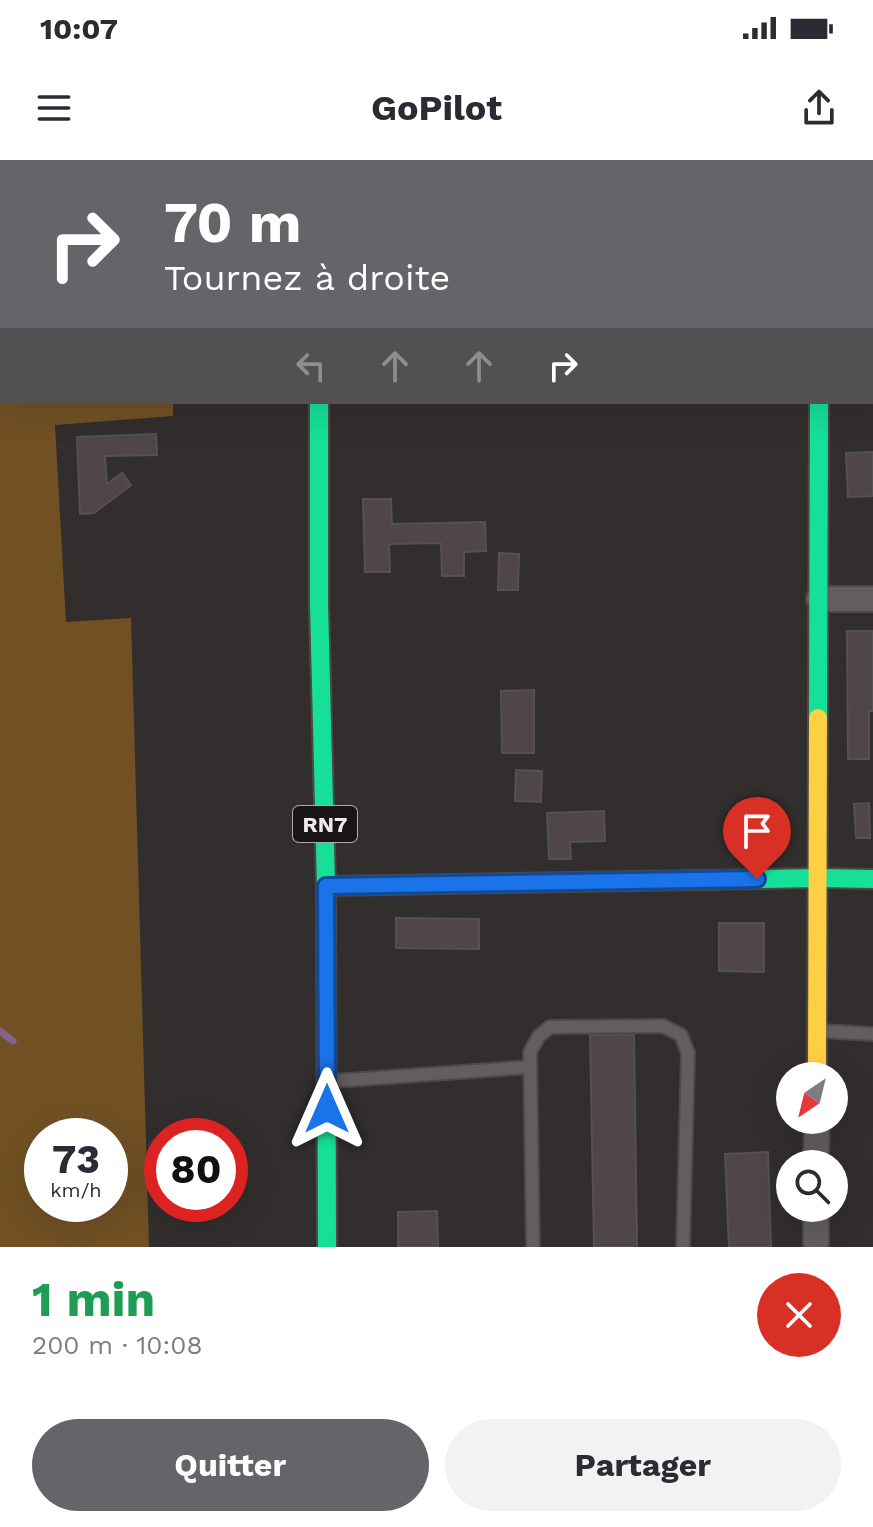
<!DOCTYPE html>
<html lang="fr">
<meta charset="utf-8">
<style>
:root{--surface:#fff;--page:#f2f2f3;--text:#2b2b33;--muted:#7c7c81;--accent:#666468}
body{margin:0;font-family:"Work Sans",sans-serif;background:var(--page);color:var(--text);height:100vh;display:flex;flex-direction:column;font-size:30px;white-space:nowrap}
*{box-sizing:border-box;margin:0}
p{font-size:26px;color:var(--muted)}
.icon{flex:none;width:44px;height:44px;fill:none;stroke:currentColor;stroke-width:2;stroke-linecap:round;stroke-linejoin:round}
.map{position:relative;height:1087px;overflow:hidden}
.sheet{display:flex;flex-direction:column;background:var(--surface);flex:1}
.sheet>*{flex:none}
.top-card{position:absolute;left:0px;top:0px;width:874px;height:244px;box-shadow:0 8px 32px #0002;background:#666468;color:#fff;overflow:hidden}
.needle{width:52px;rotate:215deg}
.controls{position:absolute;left:776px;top:902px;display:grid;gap:16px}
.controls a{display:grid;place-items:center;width:72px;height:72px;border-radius:50%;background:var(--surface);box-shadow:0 8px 32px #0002;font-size:40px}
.speed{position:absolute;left:24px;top:958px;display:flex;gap:16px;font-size:40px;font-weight:700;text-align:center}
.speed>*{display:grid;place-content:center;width:104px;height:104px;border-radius:50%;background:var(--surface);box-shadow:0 8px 32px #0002;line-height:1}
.speed small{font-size:20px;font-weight:400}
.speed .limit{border:12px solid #d22;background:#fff;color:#111}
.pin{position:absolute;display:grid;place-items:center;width:68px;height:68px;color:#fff;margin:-82px -34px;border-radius:50% 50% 50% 0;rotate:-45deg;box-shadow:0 0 8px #0007}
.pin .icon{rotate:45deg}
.me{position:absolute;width:88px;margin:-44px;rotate:0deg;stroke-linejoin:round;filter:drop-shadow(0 0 6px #0008)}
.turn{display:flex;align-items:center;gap:28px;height:168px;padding:0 32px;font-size:36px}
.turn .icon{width:104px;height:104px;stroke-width:2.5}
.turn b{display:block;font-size:56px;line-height:68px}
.lanes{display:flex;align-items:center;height:76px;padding:0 32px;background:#0003;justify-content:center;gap:40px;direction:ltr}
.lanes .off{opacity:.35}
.round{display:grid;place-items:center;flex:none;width:84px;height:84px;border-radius:42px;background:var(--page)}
.overview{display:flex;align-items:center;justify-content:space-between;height:136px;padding:0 32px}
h1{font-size:48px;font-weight:700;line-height:60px;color:#1e9e55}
.button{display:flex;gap:16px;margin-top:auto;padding:16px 32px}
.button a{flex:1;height:92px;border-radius:48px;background:var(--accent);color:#fff;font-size:32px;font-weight:700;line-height:92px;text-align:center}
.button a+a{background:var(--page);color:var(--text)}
.status{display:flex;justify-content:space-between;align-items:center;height:56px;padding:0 40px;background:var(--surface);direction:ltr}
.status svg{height:22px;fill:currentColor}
header{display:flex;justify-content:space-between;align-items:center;height:104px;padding:0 32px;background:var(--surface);font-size:36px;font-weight:700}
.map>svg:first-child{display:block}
.forest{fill:#715124;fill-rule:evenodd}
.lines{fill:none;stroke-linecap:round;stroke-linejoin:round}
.stream{stroke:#84638f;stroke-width:7}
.building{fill:#4f454a;stroke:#545152;stroke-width:2}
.lane-casing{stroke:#4d4949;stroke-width:16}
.street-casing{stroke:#4d4949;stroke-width:28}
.fast-casing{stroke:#4d4949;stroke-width:22}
.slow-casing{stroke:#4d4949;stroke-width:22}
.lane{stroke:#625e5e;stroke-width:12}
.street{stroke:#625e5e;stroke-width:24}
.fast{stroke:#16e098;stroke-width:18}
.slow{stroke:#ffcf43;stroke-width:18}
.route-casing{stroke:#114b97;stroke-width:20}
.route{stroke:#1a73e8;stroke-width:14}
.labels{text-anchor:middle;stroke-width:6;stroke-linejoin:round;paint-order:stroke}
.shield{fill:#191515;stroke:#b0abab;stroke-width:2}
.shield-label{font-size:22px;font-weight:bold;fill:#f0ebeb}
</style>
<div class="status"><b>10:07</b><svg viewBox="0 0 49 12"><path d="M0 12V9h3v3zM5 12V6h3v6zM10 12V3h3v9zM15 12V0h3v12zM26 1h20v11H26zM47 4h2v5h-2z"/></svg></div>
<header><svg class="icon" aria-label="menu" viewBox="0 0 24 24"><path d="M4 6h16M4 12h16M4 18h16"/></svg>GoPilot<svg class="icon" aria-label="share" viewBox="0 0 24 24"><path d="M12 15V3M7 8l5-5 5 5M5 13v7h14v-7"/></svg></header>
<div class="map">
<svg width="873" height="1087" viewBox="0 0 873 1087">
<rect width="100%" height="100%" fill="#322e2e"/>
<!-- forest -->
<path class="forest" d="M0 0H170V2H2V242H173V256L55 265 66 462 131 458 149 1087H0ZM42 976H110V1044H42Z"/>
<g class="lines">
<!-- stream -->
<path class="stream" d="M0 871 13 881"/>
</g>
<!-- building -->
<path class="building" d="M423 0H524L528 2H422Z
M156 274 157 295 105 296 107 324 122 313 131 325 94 353 80 354 77 277Z
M873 292V336L848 337 846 293Z
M363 339H391L392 364 485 362 486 391 464 392V416H442L441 383 389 384 390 412H365Z
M499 393 519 394 518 430H498Z
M847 471H873V551H869V599H848Z
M534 530V593H502L501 531Z
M516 610 542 611 541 642 515 641Z
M869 643 870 678H856L854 644Z
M604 651 605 681 570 682 571 699H549L547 653Z
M396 758 479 759V789L396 788Z
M719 763H764V812L719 811Z
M590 875H634L637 1087H594Z
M768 992 771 1087H729L725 994Z
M437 1051 438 1087H398V1052Z"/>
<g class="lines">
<defs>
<path id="lane" d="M821 871 873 874
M334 921 530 907
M533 1087 530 892 539 876 550 867 663 866 681 875 688 893 683 1087"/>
<path id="street" d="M819 0V2
M872 151H873
M819 439H873
M816 1004 817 960
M816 1087V1048"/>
<path id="fast" d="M319 0V2
M319 242V444L326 726 327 1087
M818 558 819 242
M326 726 819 718 873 719"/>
<path id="slow" d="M817 916 818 558"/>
</defs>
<!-- lane casing -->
<use href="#lane" class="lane-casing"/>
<!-- street casing -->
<use href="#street" class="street-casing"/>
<!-- fast casing -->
<use href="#fast" class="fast-casing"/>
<!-- slow casing -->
<use href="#slow" class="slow-casing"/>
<!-- lane -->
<use href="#lane" class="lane"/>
<!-- street -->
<use href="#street" class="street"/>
<!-- fast -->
<use href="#fast" class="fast"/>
<!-- slow -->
<use href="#slow" class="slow"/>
</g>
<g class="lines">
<defs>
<path id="route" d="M327 949 326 726 757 719"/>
</defs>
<!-- route casing -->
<use href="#route" class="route-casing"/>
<!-- route -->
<use href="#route" class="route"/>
</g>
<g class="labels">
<!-- shield labels -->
<rect class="shield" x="293" y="646" width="64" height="36" rx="6"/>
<g class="shield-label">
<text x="325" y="672">RN7</text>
</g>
</g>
</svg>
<div class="controls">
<a><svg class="needle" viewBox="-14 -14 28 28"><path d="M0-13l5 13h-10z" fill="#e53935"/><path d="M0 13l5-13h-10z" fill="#7c7c81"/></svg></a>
<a><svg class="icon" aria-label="search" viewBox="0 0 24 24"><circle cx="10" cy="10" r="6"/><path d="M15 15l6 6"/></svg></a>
</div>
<div class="speed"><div>73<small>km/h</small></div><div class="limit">80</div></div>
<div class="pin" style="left:757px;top:719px;background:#d93025"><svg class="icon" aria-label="arrive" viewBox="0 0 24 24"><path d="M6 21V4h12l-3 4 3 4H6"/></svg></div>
<svg class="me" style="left:327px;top:949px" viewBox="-20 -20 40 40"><path d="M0-17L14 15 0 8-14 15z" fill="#1a73e8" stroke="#fff" stroke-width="4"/></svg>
<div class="top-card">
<div class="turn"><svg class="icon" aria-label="right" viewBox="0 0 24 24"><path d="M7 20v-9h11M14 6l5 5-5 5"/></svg><div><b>70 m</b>Tournez à droite</div></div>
<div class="lanes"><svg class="icon off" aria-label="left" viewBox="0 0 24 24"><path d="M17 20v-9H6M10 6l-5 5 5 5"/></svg><svg class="icon off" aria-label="ahead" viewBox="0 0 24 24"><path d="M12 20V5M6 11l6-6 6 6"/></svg><svg class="icon off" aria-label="ahead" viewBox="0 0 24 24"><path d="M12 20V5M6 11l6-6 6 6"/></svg><svg class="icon" aria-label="right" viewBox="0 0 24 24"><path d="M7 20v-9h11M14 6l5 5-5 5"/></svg></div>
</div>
</div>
<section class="sheet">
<div class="overview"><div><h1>1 min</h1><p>200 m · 10:08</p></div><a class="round" style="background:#d93025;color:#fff"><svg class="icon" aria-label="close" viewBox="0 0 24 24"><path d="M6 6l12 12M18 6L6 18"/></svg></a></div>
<div class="button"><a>Quitter</a><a>Partager</a></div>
</section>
